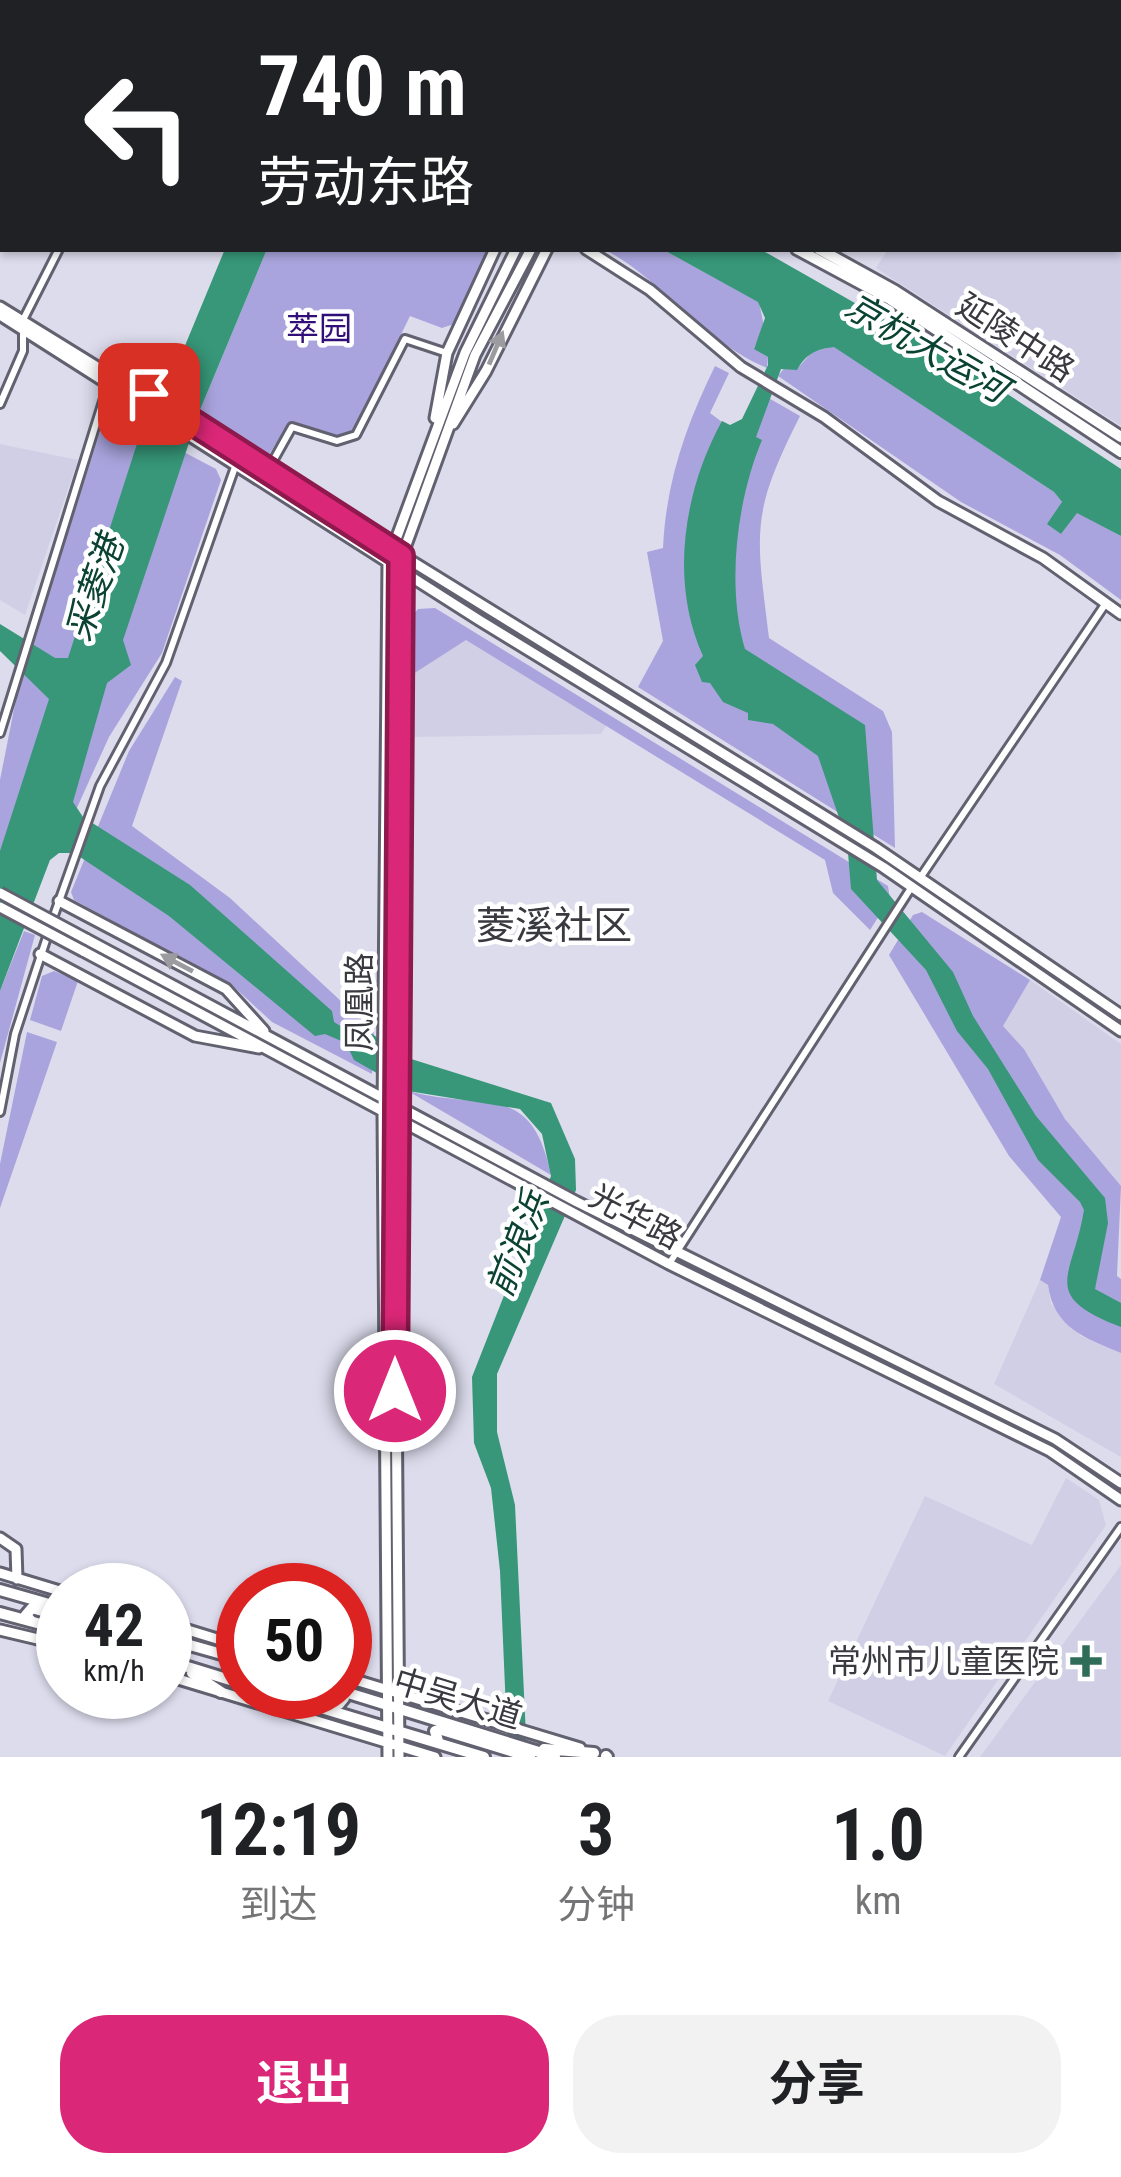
<!DOCTYPE html>
<html lang="zh">
<meta charset="utf-8">
<style>
:root{--surface:#fff;--page:#f2f2f2;--text:#202124;--muted:#757577;--accent:#db2777}
body{margin:0;font-family:"Roboto Condensed","Noto Sans SC",sans-serif;background:var(--page);color:var(--text);height:100vh;display:flex;flex-direction:column;font-size:45px;white-space:nowrap}
*{box-sizing:border-box;margin:0}
p{font-size:39px;color:var(--muted)}
.icon{flex:none;width:66px;height:66px;fill:none;stroke:currentColor;stroke-width:2;stroke-linecap:round;stroke-linejoin:round}
.map{position:relative;height:1757px;overflow:hidden}
.drawer{display:flex;flex-direction:column;background:var(--surface);flex:1}
.drawer>*{flex:none}
.top-card{position:absolute;left:0px;top:0px;width:1122px;height:252px;box-shadow:0 3px 9px #0004;background:#202124;color:#fff;overflow:hidden}
.speed{position:absolute;left:36px;top:1563px;display:flex;gap:24px;font-size:60px;font-weight:700;text-align:center}
.speed>*{display:grid;place-content:center;width:156px;height:156px;border-radius:50%;background:var(--surface);box-shadow:0 3px 9px #0004;line-height:1}
.speed small{font-size:30px;font-weight:400}
.speed .limit{border:18px solid #d22;background:#fff;color:#111}
.pin{position:absolute;display:grid;place-items:center;width:102px;height:102px;color:#fff;margin:-51px;border-radius:24px;box-shadow:0 6px 18px #0006}
.me{position:absolute;width:132px;margin:-66px;rotate:0deg;stroke-linejoin:round;filter:drop-shadow(0 0 9px #0008)}
.turn{display:flex;align-items:center;gap:42px;height:252px;padding:0 60px;font-size:54px}
.turn .icon{width:156px;height:156px;stroke-width:2.5}
.turn b{display:block;font-size:84px;line-height:102px}
.eta{display:flex;justify-content:space-evenly;align-items:center;height:204px;text-align:center}
.eta b{font-size:72px;font-weight:700;line-height:84px}
.primary-button{display:flex;gap:24px;margin-top:auto;padding:24px 60px}
.primary-button a{flex:1;height:138px;border-radius:48px;background:var(--accent);color:#fff;font-size:48px;font-weight:700;line-height:138px;text-align:center}
.primary-button a+a{background:var(--page);color:var(--text)}
.map>svg:first-child{display:block}
.built{fill:#d0cfe6}
.green{fill:#a9a4dd}
.water{fill:#379778}
.lines{fill:none;stroke-linecap:round;stroke-linejoin:round}
.street-casing{stroke:#626170;stroke-width:12}
.secondary-casing{stroke:#626170;stroke-width:15}
.primary-casing{stroke:#626170;stroke-width:16}
.street{stroke:#fff;stroke-width:6}
.secondary{stroke:#fff;stroke-width:9}
.primary{stroke:#fff;stroke-width:10}
.secondary-bridge-casing{stroke:#626170;stroke-width:15;stroke-linecap:butt}
.secondary-bridge{stroke:#fff;stroke-width:9}
.oneway{fill:#9c9ca0}
.route-casing{stroke:#8e194d;stroke-width:30}
.route{stroke:#db2777;stroke-width:21}
.poi-dot{fill:#306d58;stroke:#fff;stroke-width:4.5}
.labels{text-anchor:middle;stroke-width:9;stroke-linejoin:round;paint-order:stroke}
.park-label{font-size:33px;fill:#320f78;stroke:#fff}
.street-label{font-size:33px;fill:#393940;stroke:#fff}
.poi-label{font-size:33px;fill:#393940;stroke:#fff;text-anchor:end}
.water-label{font-size:36px;font-style:italic;fill:#0b4332;stroke:#fff}
.quarter-label{font-size:39px;fill:#393940;stroke:#fff}
</style>
<div class="map">
<svg width="1121" height="1757" viewBox="0 0 1121 1757">
<rect width="100%" height="100%" fill="#dddced"/>
<!-- built -->
<path class="built" d="M663 0H1041L1045 3H661Z
M1119 63 1121 65V426L876 268 888 249H1119Z
M0 444 78 460 25 615 0 600Z
M466 639 608 723 601 734 409 737 410 676Z
M1030 980 1121 1044V1186L1065 1119 1024 1049 1002 1025Z
M1040 1280 1048 1285 1051 1304 1081 1336 1121 1353V1457L994 1384Z
M1066 1478 1099 1500 1106 1525 945 1756 828 1701 925 1496 1032 1545Z
M1121 1565V1757H980Z"/>
<!-- green -->
<path class="green" d="M267 249H488L454 324 442 328 410 316 354 431 336 437 290 422 268 456 200 410Z
M604 249H662L759 302 764 326 754 348 768 357 767 368C704 342 664 281 604 249Z
M834 346 1054 492 1062 502 1061 534 1077 512 1121 536V600L1060 555 961 502 778 376 786 366 797 369 812 352Z
M715 366 729 373 710 413 734 431 765 396 800 416C750 515 756 531 769 638L883 711 892 732 895 848 638 687 663 641 647 552 663 548C666 482 686 425 715 366Z
M118 406 154 429 0 879V780L18 689 106 413Z
M180 450 216 469 221 480 162 653 109 737 76 810 64 807Z
M435 608 888 886 890 899 870 930 833 893 825 860 466 640 410 676 412 616 418 609Z
M175 677 182 681 132 826 230 898 343 1003 375 1007 372 1074 272 1022 233 986 74 900 71 892 129 751Z
M922 912 1030 980 1003 1026 1024 1049 1065 1119 1121 1186 1117 1276 1121 1279V1353C1085 1338 1054 1328 1048 1285L1040 1280 1061 1217 1009 1156 889 955 913 915Z
M24 931 35 935 0 1063V991Z
M54 971 78 981 61 1031 30 1020 42 976Z
M27 1032 57 1042 0 1208V1164Z
M408 1091C485 1112 531 1079 551 1175Z"/>
<!-- water -->
<path class="water" d="M225 249H267L200 410 123 640 131 665 107 683 73 802 83 817 190 885 332 1011 334 1022 358 1037 372 1034 408 1058 551 1103 575 1159 576 1190 497 1374V1432L515 1505 527 1757H508L500 1571 491 1488 474 1443 472 1377 551 1176 542 1134 520 1109 408 1091 354 1060 346 1043 325 1034 315 1036 169 916 74 853H59L50 860 0 991V851L49 699 0 651V624L55 658H68L144 422 167 389Z
M662 249H760L962 364 1121 469V536L1077 513 1061 534 1047 524 1062 502 1054 492 834 347C816 349 806 354 797 370L781 369 756 437 762 440C737 499 726 586 745 649L865 725 877 880 953 972 973 1016 1036 1116 1105 1198 1108 1223 1095 1289 1121 1303V1327C1038 1295 1073 1278 1084 1210L1080 1202 1038 1160 988 1069 957 1031 926 970 851 889 847 841 818 756 773 724 748 720V713L723 702 710 683 702 682 695 665 703 656C669 581 684 490 722 421L730 425 742 419 768 365V357L754 349 765 318 758 302Z"/>
<g class="lines">
<defs>
<path id="street" d="M0 73H3
M0 404 23 351V320L59 249
M268 470 292 427 337 441 356 435 405 339 447 353
M0 733 109 382
M920 878 1106 603
M52 921 100 786 166 663 235 467
M0 1112 15 1034 48 934
M669 1264 911 888
M959 1757 1121 1527"/>
<path id="secondary" d="M621 0 625 3
M631 0 635 3
M514 3 516 0
M649 3 651 0
M586 249 650 290 741 367 824 417 938 501 1043 558 1121 614
M0 307 876 848 1121 1015
M0 315 479 620 883 867 1121 1031
M435 418 447 353 495 249
M453 424 486 371 547 249
M59 901 226 989 264 1031
M86 939 577 1202 1055 1439 1121 1483
M83 951 669 1264 1050 1451 1121 1500
M40 954 195 1036 259 1048
M0 1538 16 1549 17 1579
M0 1573 63 1592
M165 1623 243 1647
M0 1630 63 1645
M165 1675 435 1757
M345 1677 580 1748
M388 1757 383 1113 388 561 465 353 516 249
M399 1757 394 1116 402 556 475 355 531 249"/>
<path id="primary" d="M354 0 359 3
M373 0 378 3
M797 249 890 299 1121 452
M819 249 895 291 1121 437
M0 1590 63 1608
M0 1613 63 1630
M31 1621 26 1615 32 1608 63 1617
M165 1638 243 1660
M241 1646 243 1648
M165 1660 243 1684
M192 1673 221 1692
M268 1692 484 1757
M295 1692 339 1704 344 1698 337 1692
M345 1692 555 1757
M438 1741 435 1731 442 1730 530 1757
M544 1749 594 1753
M606 1756 607 1757"/>
</defs>
<!-- street casing -->
<use href="#street" class="street-casing"/>
<!-- secondary casing -->
<use href="#secondary" class="secondary-casing"/>
<!-- primary casing -->
<use href="#primary" class="primary-casing"/>
<!-- street -->
<use href="#street" class="street"/>
<!-- secondary -->
<use href="#secondary" class="secondary"/>
<!-- primary -->
<use href="#primary" class="primary"/>
<defs>
<path id="secondary-bridge" d="M0 893 86 939
M0 907 83 951"/>
</defs>
<!-- secondary-bridge casing -->
<use href="#secondary-bridge" class="secondary-bridge-casing"/>
<!-- secondary-bridge -->
<use href="#secondary-bridge" class="secondary-bridge"/>
</g>
<!-- one-way arrows -->
<defs><path id="oneway-solid" d="M-6-.8H1V-3.2L6.5 0L1 3.2V.8H-6Z" transform="scale(3)"/></defs>
<g class="oneway">
<use href="#oneway-solid" transform="translate(496 348) rotate(-67)"/>
<use href="#oneway-solid" transform="translate(177 963) rotate(-152)"/>
</g>
<g class="lines">
<defs>
<path id="route" d="M149 394 401 556 395 1391"/>
</defs>
<!-- route casing -->
<use href="#route" class="route-casing"/>
<!-- route -->
<use href="#route" class="route"/>
</g>
<!-- markers -->
<path class="poi-dot" d="M1080 1643h12v12h12v12h-12v12h-12v-12h-12v-12h12z"/>
<g class="labels">
<!-- park labels -->
<g class="park-label">
<text x="319" y="340">萃园</text>
</g>
<!-- street labels -->
<g class="street-label">
<text transform="translate(1016 337) rotate(33)" y="12">延陵中路</text>
<text transform="translate(359 1002) rotate(-90)" y="12">凤凰路</text>
<text transform="translate(636 1216) rotate(28)" y="12">光华路</text>
<text transform="translate(458 1698) rotate(17)" y="12">中吴大道</text>
</g>
<!-- poi labels -->
<g class="poi-label">
<text x="1059" y="1673">常州市儿童医院</text>
</g>
<!-- water labels -->
<g class="water-label">
<text transform="translate(927 347) rotate(30)" y="13">京杭大运河</text>
<text transform="translate(94 588) rotate(-71)" y="13">采菱港</text>
<text transform="translate(517 1244) rotate(-69)" y="13">前浪浜</text>
</g>
<!-- quarter labels -->
<g class="quarter-label">
<text x="554" y="939">菱溪社区</text>
</g>
</g>
</svg>
<div class="speed"><div>42<small>km/h</small></div><div class="limit">50</div></div>
<div class="pin" style="left:149px;top:394px;background:#d93025"><svg class="icon" aria-label="arrive" viewBox="0 0 24 24"><path d="M6 21V4h12l-3 4 3 4H6"/></svg></div>
<svg class="me" style="left:395px;top:1391px" viewBox="-20 -20 40 40"><circle r="17" fill="#db2777" stroke="#fff" stroke-width="3"/><path d="M0-11L8 9 0 5-8 9z" fill="#fff"/></svg>
<div class="top-card">
<div class="turn"><svg class="icon" aria-label="left" viewBox="0 0 24 24"><path d="M17 20v-9H6M10 6l-5 5 5 5"/></svg><div><b>740 m</b>劳动东路</div></div>
</div>
</div>
<section class="drawer">
<div class="eta">
<div><b>12:19</b><p>到达</p></div>
<div><b>3</b><p>分钟</p></div>
<div><b>1.0</b><p>km</p></div>
</div>
<div class="primary-button"><a>退出</a><a>分享</a></div>
</section>
